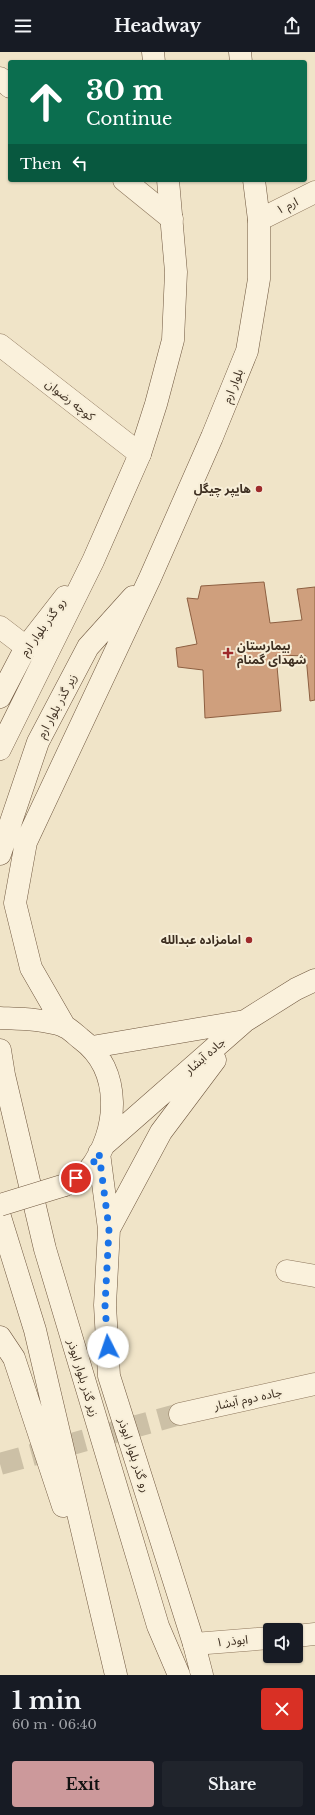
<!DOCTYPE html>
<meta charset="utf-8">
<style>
:root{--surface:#171b24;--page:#20242c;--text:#f1f3f6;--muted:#9ea1a6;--accent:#cc999b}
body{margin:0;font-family:"Libre Baskerville","Noto Sans Arabic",serif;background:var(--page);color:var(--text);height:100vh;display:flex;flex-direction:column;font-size:15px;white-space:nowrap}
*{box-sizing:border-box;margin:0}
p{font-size:13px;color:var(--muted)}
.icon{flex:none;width:22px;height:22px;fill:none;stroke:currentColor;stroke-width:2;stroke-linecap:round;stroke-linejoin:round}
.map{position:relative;height:1623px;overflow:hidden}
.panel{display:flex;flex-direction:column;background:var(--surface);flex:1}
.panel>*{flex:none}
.top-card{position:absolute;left:8px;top:8px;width:299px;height:122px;border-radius:4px;box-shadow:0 1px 3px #0004;background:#0b6e4f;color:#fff;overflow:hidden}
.controls{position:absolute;left:263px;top:1571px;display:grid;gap:8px}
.controls a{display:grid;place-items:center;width:40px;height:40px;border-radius:4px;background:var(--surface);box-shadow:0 1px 3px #0004;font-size:20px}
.pin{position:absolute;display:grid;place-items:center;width:34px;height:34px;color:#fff;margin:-17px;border:2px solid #fff;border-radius:50%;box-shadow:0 1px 4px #0007}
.me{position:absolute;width:44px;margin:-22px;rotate:356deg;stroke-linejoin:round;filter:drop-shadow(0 0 3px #0008)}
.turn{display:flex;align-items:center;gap:14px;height:84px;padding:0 12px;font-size:18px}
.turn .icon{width:52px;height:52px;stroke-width:2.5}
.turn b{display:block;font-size:28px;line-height:34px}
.then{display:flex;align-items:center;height:38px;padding:0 12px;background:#0003;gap:8px;font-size:15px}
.round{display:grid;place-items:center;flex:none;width:42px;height:42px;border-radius:4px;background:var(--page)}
.headline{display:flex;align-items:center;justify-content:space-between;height:68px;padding:0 12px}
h1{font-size:24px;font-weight:700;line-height:30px}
.button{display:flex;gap:8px;margin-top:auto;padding:8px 12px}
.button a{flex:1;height:46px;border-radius:4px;background:var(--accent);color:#111;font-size:16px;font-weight:700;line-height:46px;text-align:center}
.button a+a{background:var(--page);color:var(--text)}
header{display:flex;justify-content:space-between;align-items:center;height:52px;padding:0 12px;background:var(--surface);font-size:18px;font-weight:700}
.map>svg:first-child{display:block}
.building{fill:#cf9f7d;stroke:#8d5f41}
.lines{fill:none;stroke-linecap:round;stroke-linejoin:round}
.street-tunnel{stroke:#ccc0a6;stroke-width:22;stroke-dasharray:22 11;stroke-linecap:butt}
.street-casing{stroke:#8d765c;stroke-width:23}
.secondary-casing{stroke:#6f573f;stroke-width:23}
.street{stroke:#faf1dc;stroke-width:22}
.secondary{stroke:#faf1dc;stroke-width:22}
.secondary-bridge-casing{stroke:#6f573f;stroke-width:23;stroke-linecap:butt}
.secondary-bridge{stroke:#faf1dc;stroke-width:22}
.route{stroke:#1a73e8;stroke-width:7;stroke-dasharray:0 12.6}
.poi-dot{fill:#9e2a2b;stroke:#f7eed8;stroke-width:1.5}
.labels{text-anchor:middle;stroke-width:4;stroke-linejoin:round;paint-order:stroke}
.street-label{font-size:12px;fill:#3d2e20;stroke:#f7eed8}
.poi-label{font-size:12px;font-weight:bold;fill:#3d2e20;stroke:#f7eed8;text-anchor:end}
</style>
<header><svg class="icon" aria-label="menu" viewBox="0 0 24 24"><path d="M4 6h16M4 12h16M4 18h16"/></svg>Headway<svg class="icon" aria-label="share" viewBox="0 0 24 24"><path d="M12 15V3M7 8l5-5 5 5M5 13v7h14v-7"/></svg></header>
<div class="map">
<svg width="315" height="1623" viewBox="0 0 315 1623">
<rect width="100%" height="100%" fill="#f0e4c8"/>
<!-- building -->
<path class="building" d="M264 530 270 571 302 568 297 537 315 535V648L310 649 306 604 276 603 281 659 205 666 203 618 178 615 176 596 197 592 187 546 198 547 201 534Z"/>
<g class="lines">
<!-- street-tunnel -->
<path class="street-tunnel" d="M0 1412 180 1362"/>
<defs>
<path id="street" d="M0 26 10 35
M124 128 172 167
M259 168 315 140
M0 293 140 402
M0 575 26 595
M287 1219 315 1224
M180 1362 315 1332
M296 1584 315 1582
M194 1592 270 1586"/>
<path id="secondary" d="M153 0 154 10
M240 0 241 10
M0 645 26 595 65 545
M0 697 93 509 140 402 156 352 173 288 176 220 168 128
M0 802 38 690 88 595 133 545
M0 966C21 967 43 967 64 974 70 977 76 983 81 987 123 1018 119 1080 89 1118 84 1124 72 1129 65 1133
M65 975 31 916 15 851 26 790 150 526 212 385 247 299 259 227V168L254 128
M92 995 245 969
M0 998 4 1023 45 1197 158 1574 179 1623
M105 1092 245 969 296 937 315 928
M99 1101 109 1177 105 1253 109 1324 194 1592 202 1623
M0 1165 35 1278 116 1623
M109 1177 161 1080 215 1008
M0 1285 14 1306 63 1454"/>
</defs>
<!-- street casing -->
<use href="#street" class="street-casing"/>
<!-- secondary casing -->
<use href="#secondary" class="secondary-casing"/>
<!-- street -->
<use href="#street" class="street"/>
<!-- secondary -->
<use href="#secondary" class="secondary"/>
<defs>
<path id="secondary-bridge" d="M0 1153 65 1133"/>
</defs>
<!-- secondary-bridge casing -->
<use href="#secondary-bridge" class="secondary-bridge-casing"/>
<!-- secondary-bridge -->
<use href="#secondary-bridge" class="secondary-bridge"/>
</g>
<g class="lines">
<!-- route -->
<path class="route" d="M76 1126 88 1120 99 1101 109 1177 105 1253 108 1295"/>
</g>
<!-- markers -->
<g class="poi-dot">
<circle cx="259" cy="437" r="4"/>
<path d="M226 595h4v4h4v4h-4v4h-4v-4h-4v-4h4z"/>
<circle cx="249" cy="888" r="4"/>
</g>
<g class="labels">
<!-- street labels -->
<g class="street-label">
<text transform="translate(287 154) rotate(-26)" y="4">ارم ۱</text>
<text transform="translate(233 334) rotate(-68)" y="4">بلوار ارم</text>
<text transform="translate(70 348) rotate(38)" y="4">کوچه رضوان</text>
<text transform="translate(43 575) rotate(-54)" y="4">رو گذر بلوار ارم</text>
<text transform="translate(57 654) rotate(-62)" y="4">زیر گذر بلوار ارم</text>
<text transform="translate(205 1004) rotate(-41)" y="4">جاده آبشار</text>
<text transform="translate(83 1326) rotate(73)" y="4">زیر گذر بلوار ابوذر</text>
<text transform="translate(248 1347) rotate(-12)" y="4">جاده دوم‌ آبشار</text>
<text transform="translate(134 1403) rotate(72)" y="4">رو گذر بلوار ابوذر</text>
<text transform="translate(232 1589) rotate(-5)" y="4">ابوذر ۱</text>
</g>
<!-- poi labels -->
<g class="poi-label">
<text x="251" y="441">هایپر چیگل</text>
<text x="237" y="598" text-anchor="start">بیمارستان<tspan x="237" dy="14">شهدای گمنام</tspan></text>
<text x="241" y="892">امامزاده عبدالله</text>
</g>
</g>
</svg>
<div class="controls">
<a><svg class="icon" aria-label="sound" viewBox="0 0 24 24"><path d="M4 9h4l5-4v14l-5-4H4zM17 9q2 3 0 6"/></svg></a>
</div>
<div class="pin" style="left:76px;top:1126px;background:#d93025"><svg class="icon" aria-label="arrive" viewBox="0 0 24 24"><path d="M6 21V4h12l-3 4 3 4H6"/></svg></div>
<svg class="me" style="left:108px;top:1295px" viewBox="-20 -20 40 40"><circle r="19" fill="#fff"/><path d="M0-13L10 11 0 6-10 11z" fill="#1a73e8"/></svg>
<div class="top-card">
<div class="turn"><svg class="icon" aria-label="ahead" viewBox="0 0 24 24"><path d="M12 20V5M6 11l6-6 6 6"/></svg><div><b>30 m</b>Continue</div></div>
<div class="then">Then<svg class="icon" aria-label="left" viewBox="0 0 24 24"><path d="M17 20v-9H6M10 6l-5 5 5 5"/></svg></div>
</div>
</div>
<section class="panel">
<div class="headline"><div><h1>1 min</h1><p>60 m · 06:40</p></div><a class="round" style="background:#d93025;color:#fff"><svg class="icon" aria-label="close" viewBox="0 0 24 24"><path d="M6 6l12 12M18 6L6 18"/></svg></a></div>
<div class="button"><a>Exit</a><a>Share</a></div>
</section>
